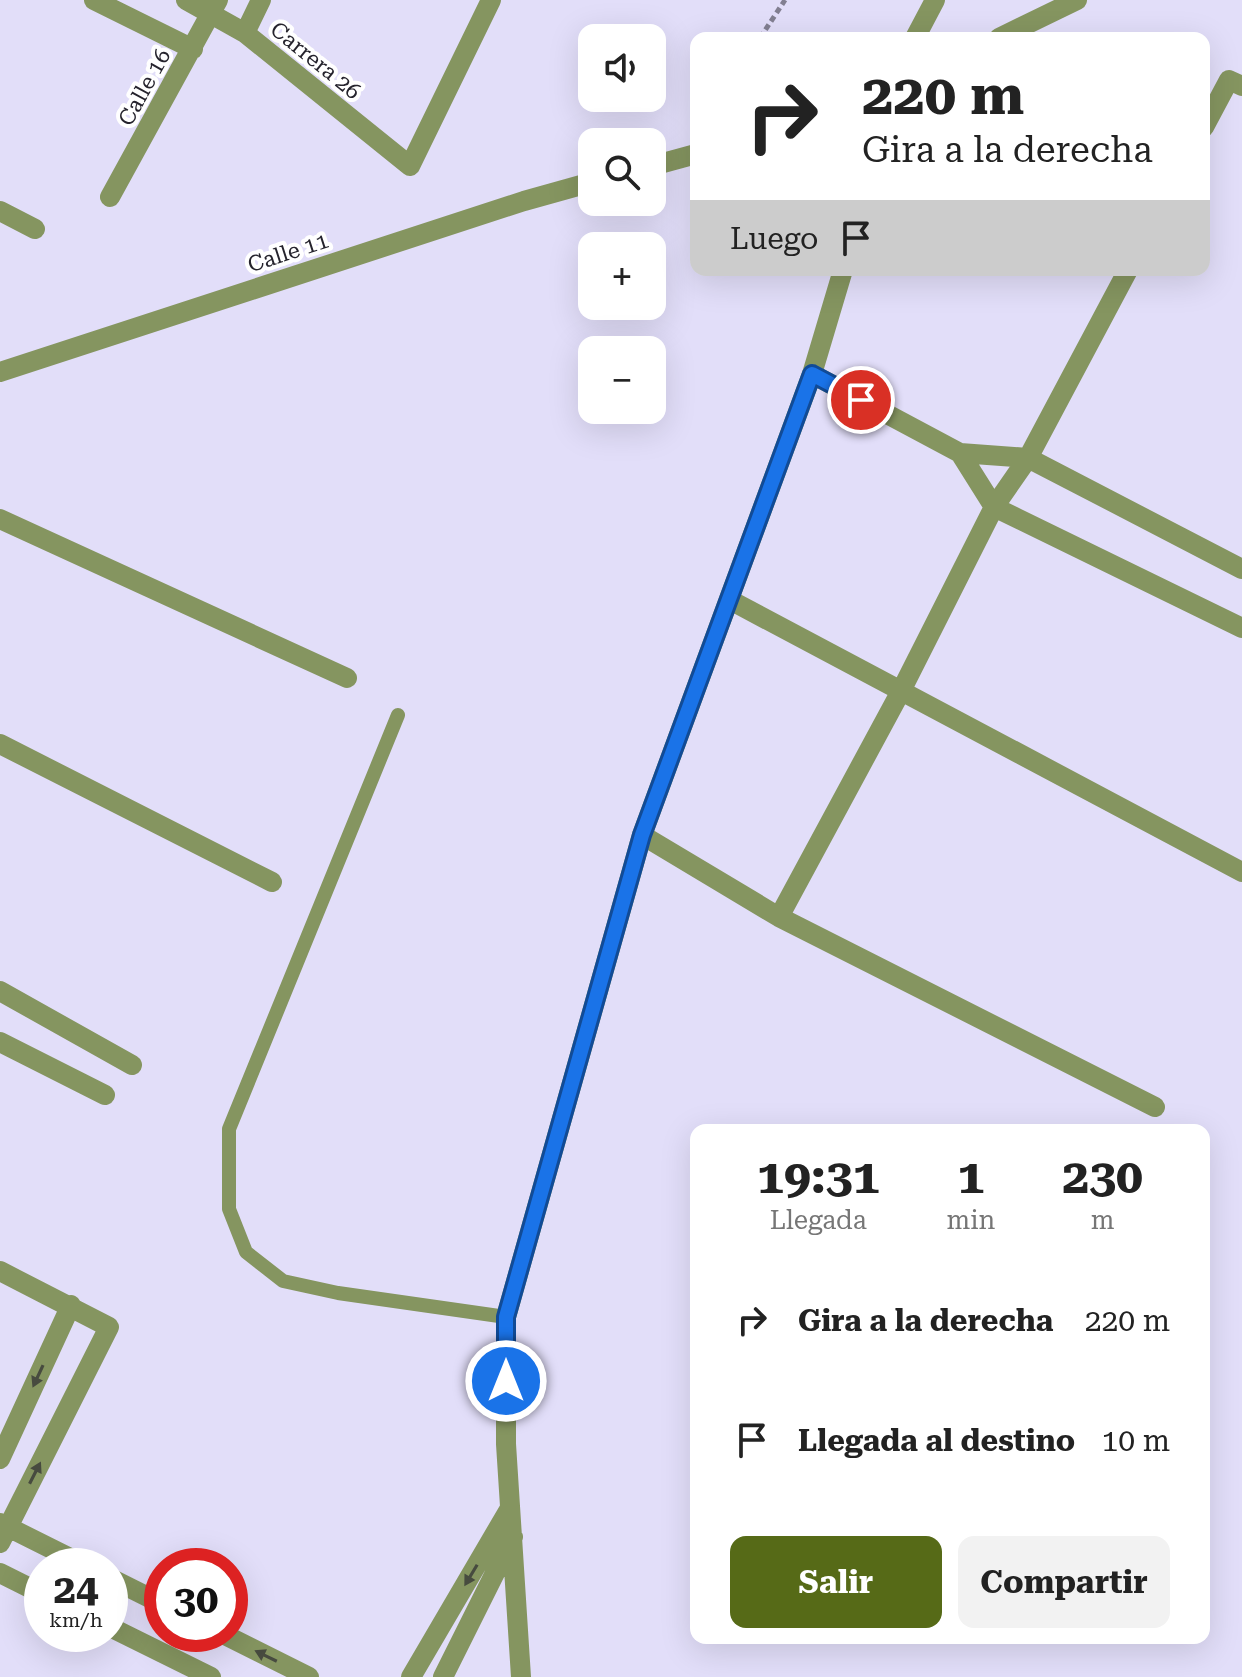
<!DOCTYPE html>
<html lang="es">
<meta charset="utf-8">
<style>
:root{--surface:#fff;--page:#f2f2f2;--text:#222;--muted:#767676;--accent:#566a17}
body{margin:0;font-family:"Roboto Serif",serif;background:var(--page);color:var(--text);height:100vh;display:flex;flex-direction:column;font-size:30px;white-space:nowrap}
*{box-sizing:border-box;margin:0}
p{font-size:26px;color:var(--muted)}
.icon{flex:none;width:44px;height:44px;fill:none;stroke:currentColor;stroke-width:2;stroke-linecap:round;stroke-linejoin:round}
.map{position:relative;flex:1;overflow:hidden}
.details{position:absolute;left:690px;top:1124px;width:520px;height:520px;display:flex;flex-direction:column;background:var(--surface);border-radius:16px;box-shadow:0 8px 32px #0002}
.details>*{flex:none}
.guide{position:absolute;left:690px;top:32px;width:520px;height:244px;border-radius:16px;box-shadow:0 8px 32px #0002;background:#fff;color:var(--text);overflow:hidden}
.controls{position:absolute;left:578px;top:24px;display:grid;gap:16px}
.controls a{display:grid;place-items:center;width:88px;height:88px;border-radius:16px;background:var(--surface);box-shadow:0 8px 32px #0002;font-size:40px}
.speed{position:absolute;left:24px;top:1548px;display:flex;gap:16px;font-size:40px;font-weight:700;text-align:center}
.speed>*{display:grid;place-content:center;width:104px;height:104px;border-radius:50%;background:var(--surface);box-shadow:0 8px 32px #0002;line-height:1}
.speed small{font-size:20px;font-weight:400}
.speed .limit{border:12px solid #d22;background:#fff;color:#111}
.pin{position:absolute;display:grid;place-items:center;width:68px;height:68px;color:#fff;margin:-34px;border:4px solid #fff;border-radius:50%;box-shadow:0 2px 8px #0007}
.me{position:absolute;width:88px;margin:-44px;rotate:0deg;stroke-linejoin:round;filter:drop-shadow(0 0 6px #0008)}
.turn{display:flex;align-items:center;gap:28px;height:168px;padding:0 40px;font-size:36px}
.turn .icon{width:104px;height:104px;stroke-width:2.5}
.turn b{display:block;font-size:56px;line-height:68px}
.then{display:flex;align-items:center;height:76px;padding:0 40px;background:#0003;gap:16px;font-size:30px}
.eta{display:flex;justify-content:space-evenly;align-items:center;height:136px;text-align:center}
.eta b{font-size:48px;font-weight:700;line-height:56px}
.cta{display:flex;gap:16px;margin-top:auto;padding:16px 40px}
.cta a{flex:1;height:92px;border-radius:16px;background:var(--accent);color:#fff;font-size:32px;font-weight:700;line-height:92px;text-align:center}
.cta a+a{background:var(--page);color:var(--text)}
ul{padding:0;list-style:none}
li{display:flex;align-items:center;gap:24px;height:120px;padding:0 40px}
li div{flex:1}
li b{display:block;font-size:30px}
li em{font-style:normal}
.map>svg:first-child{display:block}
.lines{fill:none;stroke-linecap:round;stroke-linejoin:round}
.path{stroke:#827f91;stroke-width:5;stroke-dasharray:6 4;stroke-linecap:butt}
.service{stroke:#859560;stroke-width:14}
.minor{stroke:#859560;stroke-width:20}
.tertiary{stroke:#859560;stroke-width:20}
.oneway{fill:#474b3f}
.route-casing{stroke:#114b97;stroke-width:20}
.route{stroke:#1a73e8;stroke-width:14}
.labels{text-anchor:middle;stroke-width:8;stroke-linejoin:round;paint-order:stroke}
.street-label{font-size:22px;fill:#25232d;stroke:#fff}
</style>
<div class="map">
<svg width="1242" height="1677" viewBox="0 0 1242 1677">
<rect width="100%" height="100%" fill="#e2def9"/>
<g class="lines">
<!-- path -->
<path class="path" d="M760 38 785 0"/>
<!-- service -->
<path class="service" d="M398 715 229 1129V1209L246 1252 283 1281 338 1293 506 1317"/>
<!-- minor -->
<path class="minor" d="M94 0 193 49
M186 0 245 33 410 166 491 0
M245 33 261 0
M915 38 935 0
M1204 127 1229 80 1242 86
M110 197 218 0
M0 211 35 229
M812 374 960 453 994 507 1242 628
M960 453 1028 458 1242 569
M0 519 347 678
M730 600 1242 872
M0 744 272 882
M642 835 779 917 1155 1107
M779 917 901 691 994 507 1028 458 1128 270
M0 991 132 1065
M0 1042 105 1095
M0 1271 109 1327 0 1543
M0 1459 71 1305
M0 1523 86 1566
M0 1573 42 1594
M110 1578 162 1604
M110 1627 211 1677
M223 1634 309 1677
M411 1677 510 1508
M443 1677 513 1537
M521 1677 506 1444V1317L642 835 812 374 843 270"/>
<!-- tertiary -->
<path class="tertiary" d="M999 38 1077 0
M652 166 696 154
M0 372 524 201 592 182"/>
</g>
<!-- one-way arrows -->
<defs><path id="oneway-solid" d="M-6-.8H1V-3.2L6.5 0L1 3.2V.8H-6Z" transform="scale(2)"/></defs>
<g class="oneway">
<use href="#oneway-solid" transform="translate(38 1376) rotate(115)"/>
<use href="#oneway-solid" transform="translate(35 1473) rotate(-63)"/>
<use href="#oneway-solid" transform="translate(471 1575) rotate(121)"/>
<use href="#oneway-solid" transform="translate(266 1656) rotate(-154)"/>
</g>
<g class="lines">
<defs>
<path id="route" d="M506 1381V1317L642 835 812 374 861 400"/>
</defs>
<!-- route casing -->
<use href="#route" class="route-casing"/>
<!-- route -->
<use href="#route" class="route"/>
</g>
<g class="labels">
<!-- street labels -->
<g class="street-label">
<text transform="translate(316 60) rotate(39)" y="8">Carrera 26</text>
<text transform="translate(144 87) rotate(-61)" y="8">Calle 16</text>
<text transform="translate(288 252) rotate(-18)" y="8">Calle 11</text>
</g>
</g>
</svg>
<div class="controls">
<a><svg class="icon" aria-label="sound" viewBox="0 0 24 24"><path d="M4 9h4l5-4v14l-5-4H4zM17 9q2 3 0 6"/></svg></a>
<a><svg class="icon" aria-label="search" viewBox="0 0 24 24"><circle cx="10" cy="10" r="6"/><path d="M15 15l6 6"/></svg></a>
<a>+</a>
<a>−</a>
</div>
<div class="speed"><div>24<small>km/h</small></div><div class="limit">30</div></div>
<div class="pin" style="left:861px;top:400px;background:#d93025"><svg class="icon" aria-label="arrive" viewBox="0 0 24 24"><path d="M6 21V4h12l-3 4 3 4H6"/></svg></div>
<svg class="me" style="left:506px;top:1381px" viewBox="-20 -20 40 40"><circle r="17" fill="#1a73e8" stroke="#fff" stroke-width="3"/><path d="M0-11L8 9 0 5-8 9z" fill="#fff"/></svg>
<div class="guide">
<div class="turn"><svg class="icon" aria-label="right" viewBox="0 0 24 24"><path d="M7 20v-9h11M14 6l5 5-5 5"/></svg><div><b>220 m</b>Gira a la derecha</div></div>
<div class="then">Luego<svg class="icon" aria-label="arrive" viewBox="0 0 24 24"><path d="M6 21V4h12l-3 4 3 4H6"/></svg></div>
</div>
<section class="details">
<div class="eta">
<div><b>19:31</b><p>Llegada</p></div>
<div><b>1</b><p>min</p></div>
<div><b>230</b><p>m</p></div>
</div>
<ul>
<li><svg class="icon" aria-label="right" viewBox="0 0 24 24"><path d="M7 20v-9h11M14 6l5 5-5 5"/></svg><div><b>Gira a la derecha</b></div><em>220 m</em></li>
<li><svg class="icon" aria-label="arrive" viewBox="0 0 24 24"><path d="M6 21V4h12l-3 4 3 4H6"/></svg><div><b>Llegada al destino</b></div><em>10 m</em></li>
</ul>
<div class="cta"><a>Salir</a><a>Compartir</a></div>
</section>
</div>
